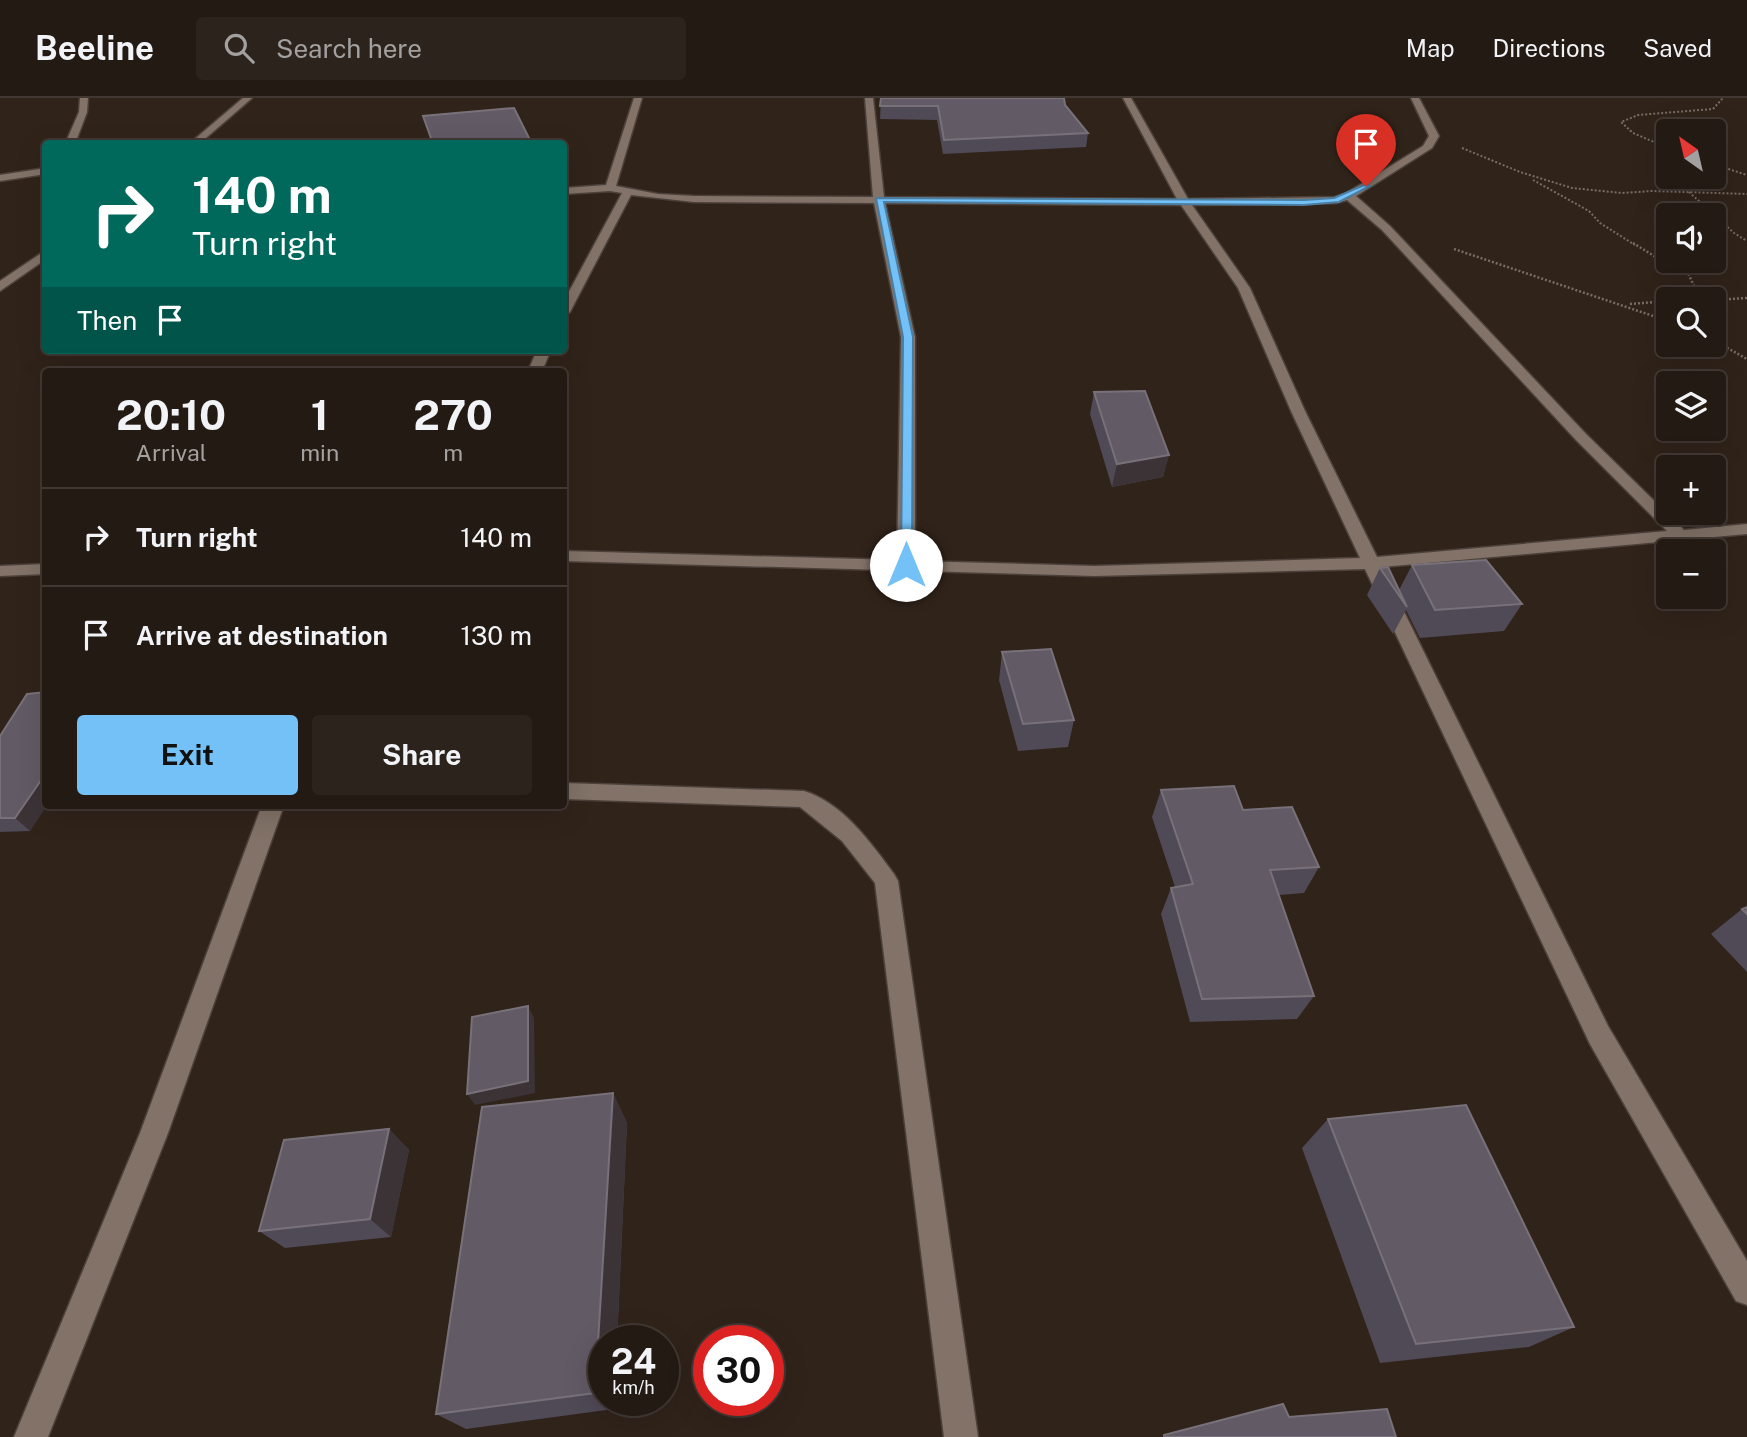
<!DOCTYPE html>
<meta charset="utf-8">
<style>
:root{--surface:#241a14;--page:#2c231d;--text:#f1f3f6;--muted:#a3a1a0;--line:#413834;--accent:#73c1f6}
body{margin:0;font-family:"Public Sans",sans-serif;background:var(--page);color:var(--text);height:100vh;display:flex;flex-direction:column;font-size:26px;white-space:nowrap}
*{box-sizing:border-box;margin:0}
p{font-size:23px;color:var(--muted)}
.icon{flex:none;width:38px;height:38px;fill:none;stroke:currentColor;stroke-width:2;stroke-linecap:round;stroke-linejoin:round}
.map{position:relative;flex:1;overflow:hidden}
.drawer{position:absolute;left:42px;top:270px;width:525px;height:441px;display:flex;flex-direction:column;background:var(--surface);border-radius:7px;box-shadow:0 7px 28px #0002,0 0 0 2px var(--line)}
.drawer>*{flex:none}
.guide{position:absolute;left:42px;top:42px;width:525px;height:214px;border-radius:7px;box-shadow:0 7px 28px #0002,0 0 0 2px var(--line);background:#00695c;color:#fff;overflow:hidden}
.needle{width:46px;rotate:326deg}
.buttons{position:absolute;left:1656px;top:21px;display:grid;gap:14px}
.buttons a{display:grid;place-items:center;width:70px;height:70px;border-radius:7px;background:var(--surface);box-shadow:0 7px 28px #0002,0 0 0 2px var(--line);font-size:35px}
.speed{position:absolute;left:588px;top:1227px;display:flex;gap:14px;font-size:35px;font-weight:700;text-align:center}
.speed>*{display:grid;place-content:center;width:91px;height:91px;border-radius:50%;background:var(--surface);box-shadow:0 7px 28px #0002,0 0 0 2px var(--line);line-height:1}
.speed small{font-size:18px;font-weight:400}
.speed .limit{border:10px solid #d22;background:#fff;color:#111}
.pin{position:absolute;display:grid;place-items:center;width:60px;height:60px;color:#fff;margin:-72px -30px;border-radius:50% 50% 50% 0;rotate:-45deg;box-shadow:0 0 7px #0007}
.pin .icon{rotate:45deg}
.me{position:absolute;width:77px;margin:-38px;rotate:0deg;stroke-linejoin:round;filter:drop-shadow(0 0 5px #0008)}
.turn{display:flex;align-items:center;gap:24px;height:147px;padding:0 35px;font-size:32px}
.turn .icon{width:91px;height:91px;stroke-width:2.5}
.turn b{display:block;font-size:49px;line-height:60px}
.then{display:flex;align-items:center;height:66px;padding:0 35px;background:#0003;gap:14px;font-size:26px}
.eta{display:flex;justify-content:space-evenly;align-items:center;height:119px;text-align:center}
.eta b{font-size:42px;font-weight:700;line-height:49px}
.button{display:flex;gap:14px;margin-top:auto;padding:14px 35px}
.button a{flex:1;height:80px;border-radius:7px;background:var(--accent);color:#111;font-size:28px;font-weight:700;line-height:80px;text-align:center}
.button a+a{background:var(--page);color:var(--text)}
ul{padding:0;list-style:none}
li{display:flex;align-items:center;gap:21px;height:98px;padding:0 35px;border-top:2px solid var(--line)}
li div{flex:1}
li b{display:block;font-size:26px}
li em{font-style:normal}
header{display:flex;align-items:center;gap:42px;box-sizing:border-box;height:98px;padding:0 35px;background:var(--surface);border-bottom:2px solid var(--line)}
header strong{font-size:33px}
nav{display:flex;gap:38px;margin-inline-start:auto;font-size:24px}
.search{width:490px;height:63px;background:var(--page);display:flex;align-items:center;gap:18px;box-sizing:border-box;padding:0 24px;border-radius:7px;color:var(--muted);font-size:26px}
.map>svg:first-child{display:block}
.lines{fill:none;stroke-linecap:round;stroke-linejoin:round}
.lane-casing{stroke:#4c413a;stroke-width:3}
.street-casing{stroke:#4c413a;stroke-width:3}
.secondary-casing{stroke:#4c413a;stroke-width:3}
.path-far1{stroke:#786d65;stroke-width:2;stroke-dasharray:2 2;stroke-linecap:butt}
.path{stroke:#786d65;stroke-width:2.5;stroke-dasharray:2 2;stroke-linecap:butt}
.lane{fill:#827267;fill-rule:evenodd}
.street{fill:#827267;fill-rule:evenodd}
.secondary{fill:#827267;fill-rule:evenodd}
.wall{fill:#504956}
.shaded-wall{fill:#3c3337}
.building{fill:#625a65;stroke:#787179;stroke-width:2}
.route{fill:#73c1f6;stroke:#4b7da0;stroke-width:2}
</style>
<header>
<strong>Beeline</strong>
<div class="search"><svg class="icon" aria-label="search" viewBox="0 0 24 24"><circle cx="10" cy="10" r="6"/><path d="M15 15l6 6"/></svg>Search here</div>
<nav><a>Map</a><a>Directions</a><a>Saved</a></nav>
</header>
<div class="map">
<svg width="1747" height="1339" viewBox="0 0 1747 1339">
<rect width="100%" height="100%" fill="#30231a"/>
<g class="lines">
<defs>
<path id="lane" d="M80 0H88L87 14 75 46H65L79 14Z"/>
<path id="street" d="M634 0H642L616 88 658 96 694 98 873 99 865 0H873L884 99 1177 101 1123 0H1131L1188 101 1335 99 1345 96 1423 48 1429 38 1411 0H1419L1439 38 1432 50 1356 98 1390 128 1586 336 1684 432 1747 426V436L1382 469 1608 928 1747 1163V1207L1736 1203 1590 946 1365 471 1095 478 564 463V453L897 462 901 239 874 105 694 104 631 97 570 214 564 218V203L622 95 610 93 564 96V90L606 87ZM1347 102 1382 132 1576 342 1667 433 1377 459 1305 313 1250 190 1192 107 1336 105ZM885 105 1181 107 1238 190 1291 313 1360 460 1095 468 915 463V239Z
M46 70V76L0 83V77Z
M537 252H551L542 273H528Z
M46 466V476L0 478V468Z
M564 685 804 693C843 705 871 745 894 776L898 783 978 1339H944L875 785 842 743 800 709 564 701Z
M262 707H284L168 1035 48 1339H14L140 1035Z"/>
<path id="secondary" d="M243 0H252L199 46H189Z
M46 152V161L0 193V183Z"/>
</defs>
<!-- lane casing -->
<use href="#lane" class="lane-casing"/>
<!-- street casing -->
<use href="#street" class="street-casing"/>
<!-- secondary casing -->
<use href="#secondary" class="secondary-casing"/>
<!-- path-far1 -->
<path class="path-far1" d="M1462 50 1520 74 1572 90 1622 95 1652 93 1747 96
M1668 50 1633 35 1621 24 1638 17 1713 11 1723 0
M1713 66 1747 77
M1533 82 1589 113 1600 125 1635 147
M1689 94 1734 135 1747 143"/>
<!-- path -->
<path class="path" d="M1633 145 1659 161 1687 173 1700 201
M1454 151 1668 223
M1691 201H1708
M1713 202 1747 200
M1630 206 1668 203
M1713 242 1747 261"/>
<!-- lane -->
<use href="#lane" class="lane"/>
<!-- street -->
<use href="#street" class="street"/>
<!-- secondary -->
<use href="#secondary" class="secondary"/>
</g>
<!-- wall -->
<path class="wall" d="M881 0 1065 7 1088 35 1086 49 943 56 937 22 880 21Z
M1094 294 1169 357 1163 379 1112 389 1090 316Z
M1412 467 1522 506 1504 533 1420 540 1406 512 1393 536 1367 497 1380 470 1399 492Z
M1002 554 1074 622 1068 649 1018 653 999 582Z
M0 638 46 707H47L30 733 0 734Z
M1161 692 1243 712 1319 769 1304 795 1279 797 1314 898 1297 921 1190 924 1161 816 1171 790 1175 789 1152 719Z
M1747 809V874L1711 836 1742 811Z
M613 995 627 1025 614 1311 466 1331 436 1316Z
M1328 1021 1574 1229 1529 1249 1380 1265 1302 1050Z
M389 1031 409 1052 391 1139 285 1150 259 1133Z"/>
<!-- shaded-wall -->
<path class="shaded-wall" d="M1169 357 1163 379 1112 389 1117 366Z
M46 675V707H47L30 733 15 720Z
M528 908 534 920 535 995 475 1007 467 996Z
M613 995 627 1025 617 1242H604V1302H614V1311L595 1295Z
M389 1031 409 1052 391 1139 370 1121Z"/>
<!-- building -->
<path class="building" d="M881 0H1064L1065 7 1088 35 944 42 938 8H880Z
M514 10 532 46H433L423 18Z
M1145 293 1169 357 1117 366 1094 294Z
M1486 462 1522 506 1435 512 1412 467Z
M1388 469 1407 509 1380 470Z
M1051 551 1074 622 1023 626 1002 554Z
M46 594V675L15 720H0V638L27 596Z
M1234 688 1243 712 1292 709 1319 769 1270 772 1314 898 1202 901 1171 790 1193 786 1161 692Z
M1747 809V816L1742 811Z
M528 908V983L467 996 472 919Z
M613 995 595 1295 436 1316 482 1009Z
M1466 1007 1574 1229 1416 1246 1328 1021Z
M389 1031 370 1121 259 1133 284 1042Z
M1283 1306 1289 1319 1387 1311 1396 1339H1164V1337Z"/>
<!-- route -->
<path class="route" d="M1364 87 1370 88 1339 104 1304 107 884 104 913 239 912 467 906 471 901 470 903 239 876 100 1304 102 1334 100Z"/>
</svg>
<div class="buttons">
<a><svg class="needle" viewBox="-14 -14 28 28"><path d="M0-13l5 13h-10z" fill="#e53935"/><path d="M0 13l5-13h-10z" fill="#a3a1a0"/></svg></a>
<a><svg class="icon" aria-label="sound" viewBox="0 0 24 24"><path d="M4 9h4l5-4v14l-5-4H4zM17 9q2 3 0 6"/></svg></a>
<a><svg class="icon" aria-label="search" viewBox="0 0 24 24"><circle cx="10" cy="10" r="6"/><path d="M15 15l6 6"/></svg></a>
<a><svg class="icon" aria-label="layers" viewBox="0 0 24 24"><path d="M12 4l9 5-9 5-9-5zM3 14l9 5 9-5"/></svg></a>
<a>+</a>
<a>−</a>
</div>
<div class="speed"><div>24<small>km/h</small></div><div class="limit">30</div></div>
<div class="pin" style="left:1366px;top:88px;background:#d93025"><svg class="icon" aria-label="arrive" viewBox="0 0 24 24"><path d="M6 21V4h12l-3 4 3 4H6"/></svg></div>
<svg class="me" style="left:906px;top:467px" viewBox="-20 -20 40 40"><circle r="19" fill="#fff"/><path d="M0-13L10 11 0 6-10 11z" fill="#73c1f6"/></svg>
<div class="guide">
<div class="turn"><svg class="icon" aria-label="right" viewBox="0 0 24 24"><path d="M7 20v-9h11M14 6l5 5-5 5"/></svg><div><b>140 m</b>Turn right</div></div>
<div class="then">Then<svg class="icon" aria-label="arrive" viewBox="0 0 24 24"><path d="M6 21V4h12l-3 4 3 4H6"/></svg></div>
</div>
<section class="drawer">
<div class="eta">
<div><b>20:10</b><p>Arrival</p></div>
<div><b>1</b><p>min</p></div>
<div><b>270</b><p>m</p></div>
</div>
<ul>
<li><svg class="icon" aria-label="right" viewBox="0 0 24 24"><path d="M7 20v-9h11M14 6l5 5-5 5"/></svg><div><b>Turn right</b></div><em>140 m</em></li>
<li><svg class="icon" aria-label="arrive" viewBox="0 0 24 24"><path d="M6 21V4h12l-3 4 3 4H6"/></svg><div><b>Arrive at destination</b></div><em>130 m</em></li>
</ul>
<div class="button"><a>Exit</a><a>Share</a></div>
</section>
</div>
